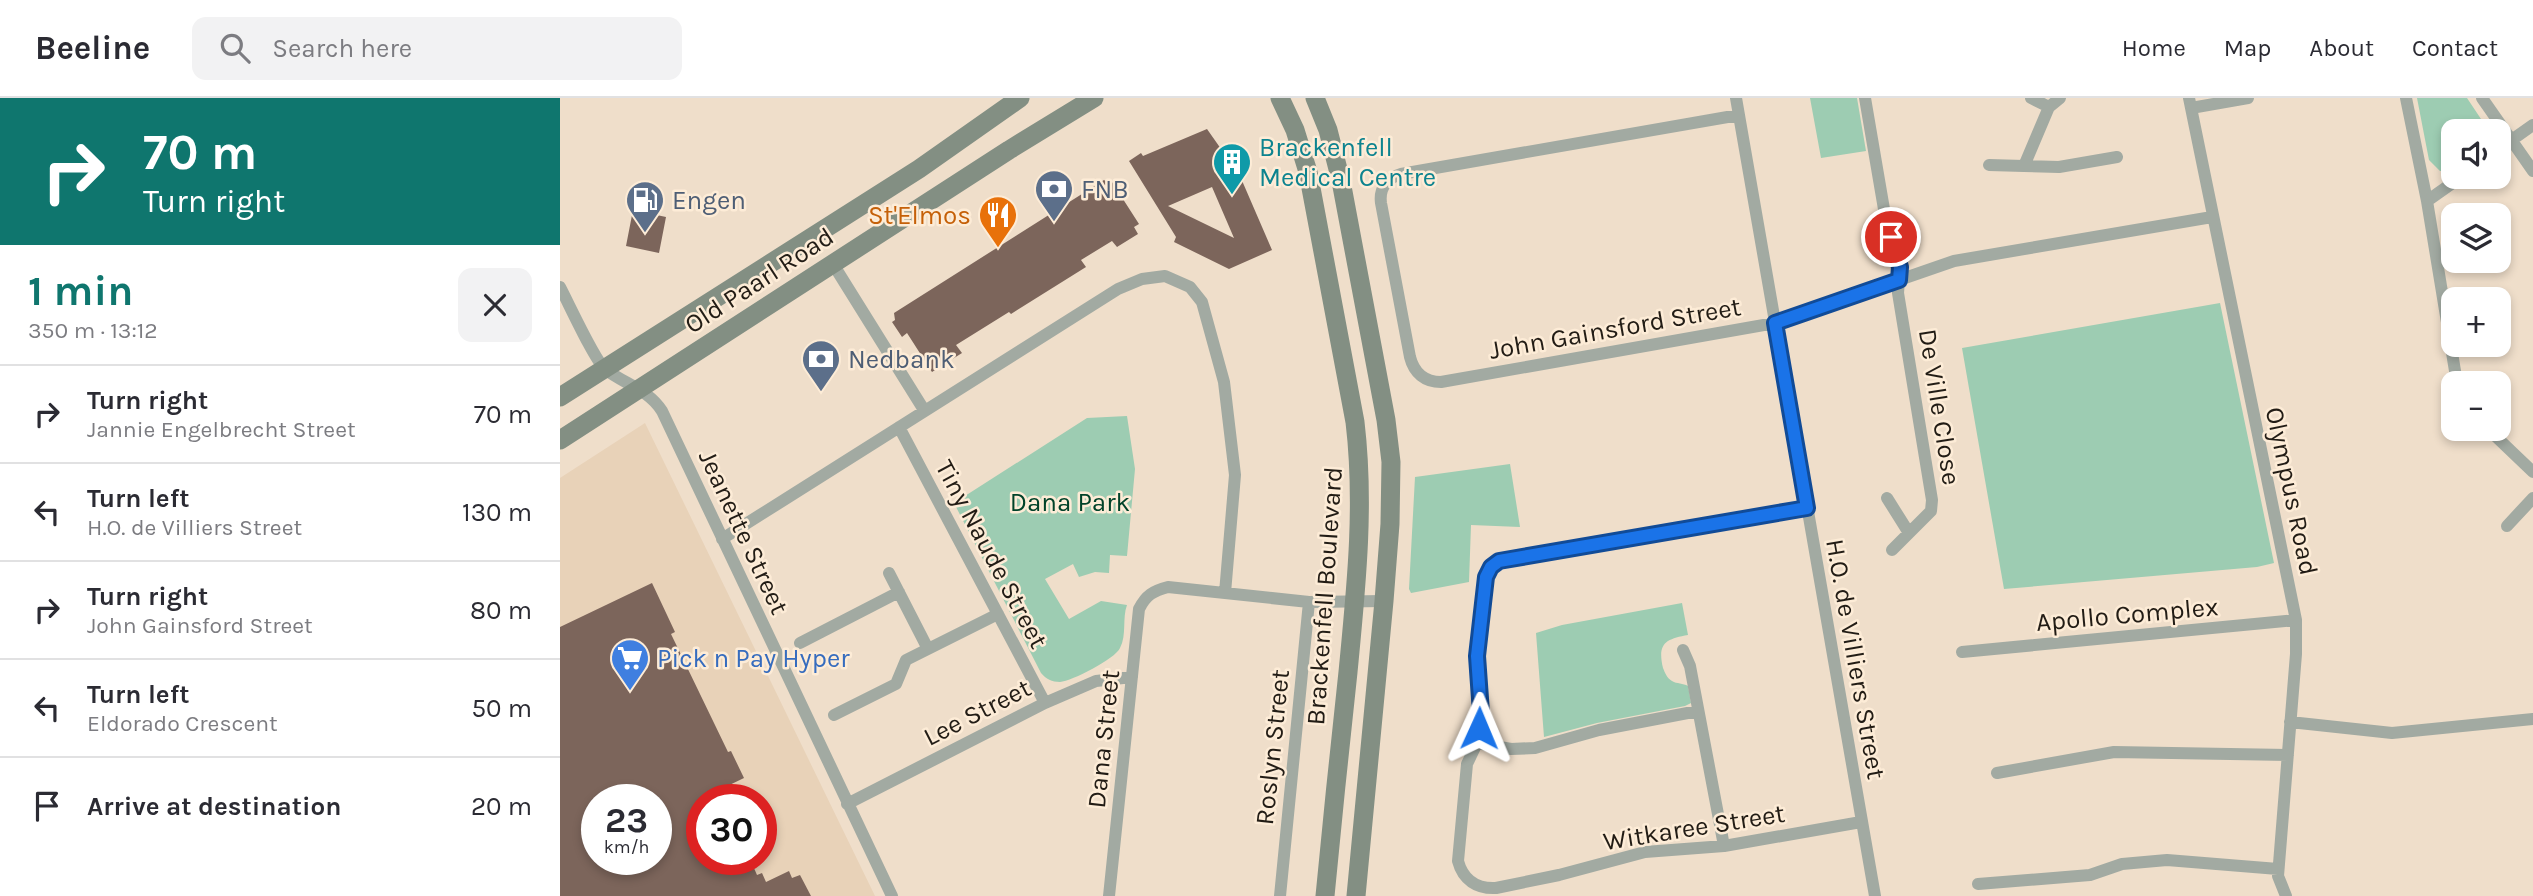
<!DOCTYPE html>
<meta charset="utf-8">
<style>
:root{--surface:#fff;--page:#f2f2f3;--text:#2b2b33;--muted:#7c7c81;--line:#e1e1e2;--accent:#0f766e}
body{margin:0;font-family:Karla,sans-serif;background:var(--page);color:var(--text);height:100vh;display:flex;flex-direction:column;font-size:26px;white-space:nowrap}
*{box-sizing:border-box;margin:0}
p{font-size:23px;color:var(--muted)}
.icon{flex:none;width:38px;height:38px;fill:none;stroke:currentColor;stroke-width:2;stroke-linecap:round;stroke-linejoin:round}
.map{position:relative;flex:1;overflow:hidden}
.side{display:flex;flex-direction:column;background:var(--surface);width:560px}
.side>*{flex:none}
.guide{background:#0f766e;color:#fff;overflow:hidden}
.tools{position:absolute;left:1881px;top:21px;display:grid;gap:14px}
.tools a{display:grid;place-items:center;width:70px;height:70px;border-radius:14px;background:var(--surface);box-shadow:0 4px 10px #0003;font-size:35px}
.speed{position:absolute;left:21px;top:686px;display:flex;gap:14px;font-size:35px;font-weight:700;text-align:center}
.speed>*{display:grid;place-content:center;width:91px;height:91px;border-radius:50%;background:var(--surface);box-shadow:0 4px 10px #0003;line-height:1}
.speed small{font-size:18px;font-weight:400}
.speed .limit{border:10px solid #d22;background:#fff;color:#111}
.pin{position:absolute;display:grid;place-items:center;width:60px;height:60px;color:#fff;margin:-30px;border:4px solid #fff;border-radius:50%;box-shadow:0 2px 7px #0007}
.me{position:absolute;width:77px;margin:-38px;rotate:1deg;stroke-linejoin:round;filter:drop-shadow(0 0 5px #0008)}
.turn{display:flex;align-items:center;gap:24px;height:147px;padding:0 28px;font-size:32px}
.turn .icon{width:91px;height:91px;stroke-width:2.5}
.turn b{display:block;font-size:49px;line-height:60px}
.round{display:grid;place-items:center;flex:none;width:74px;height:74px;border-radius:14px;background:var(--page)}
.summary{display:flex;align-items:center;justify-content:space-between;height:119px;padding:0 28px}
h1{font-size:42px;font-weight:700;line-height:52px;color:var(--accent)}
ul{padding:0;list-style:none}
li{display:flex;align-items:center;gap:21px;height:98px;padding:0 28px;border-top:2px solid var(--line)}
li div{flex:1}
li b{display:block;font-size:26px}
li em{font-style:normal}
header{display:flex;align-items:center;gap:42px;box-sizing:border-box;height:98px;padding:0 35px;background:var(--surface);border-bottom:2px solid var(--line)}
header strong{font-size:33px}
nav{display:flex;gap:38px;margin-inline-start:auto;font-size:24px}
.search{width:490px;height:63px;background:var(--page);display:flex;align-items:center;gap:18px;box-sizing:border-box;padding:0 24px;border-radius:14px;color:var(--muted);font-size:26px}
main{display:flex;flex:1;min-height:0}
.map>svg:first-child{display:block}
.built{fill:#e8d2b8;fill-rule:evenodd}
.green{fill:#9dccb2}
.building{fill:#7c655b;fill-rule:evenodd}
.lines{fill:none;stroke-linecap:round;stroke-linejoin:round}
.street{stroke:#a2aaa2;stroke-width:12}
.secondary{stroke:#838f83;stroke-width:19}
.route-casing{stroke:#114b97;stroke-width:18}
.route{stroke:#1a73e8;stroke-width:12}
.labels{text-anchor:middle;stroke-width:5;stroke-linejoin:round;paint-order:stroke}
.culture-label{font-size:26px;fill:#0d838f;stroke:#fdecd7;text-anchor:start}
.service-label{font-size:26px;fill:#4e5e75;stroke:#fdecd7;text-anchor:start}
.food-label{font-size:26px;fill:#c56008;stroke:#fdecd7;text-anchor:end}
.street-label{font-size:26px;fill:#221c15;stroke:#fdecd7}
.park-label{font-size:26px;fill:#004229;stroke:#fdecd7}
.shop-label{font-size:26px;fill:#366cbe;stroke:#fdecd7;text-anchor:start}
</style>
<header>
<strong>Beeline</strong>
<div class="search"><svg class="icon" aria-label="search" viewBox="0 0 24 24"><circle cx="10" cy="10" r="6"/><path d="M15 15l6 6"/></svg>Search here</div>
<nav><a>Home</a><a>Map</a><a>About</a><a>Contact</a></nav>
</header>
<main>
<section class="side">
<div class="guide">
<div class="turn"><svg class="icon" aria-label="right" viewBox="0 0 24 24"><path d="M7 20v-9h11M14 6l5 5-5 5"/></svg><div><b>70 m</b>Turn right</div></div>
</div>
<div class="summary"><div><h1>1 min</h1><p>350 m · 13:12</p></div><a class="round"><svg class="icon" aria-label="close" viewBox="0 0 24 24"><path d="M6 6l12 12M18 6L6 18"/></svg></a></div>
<ul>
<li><svg class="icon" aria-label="right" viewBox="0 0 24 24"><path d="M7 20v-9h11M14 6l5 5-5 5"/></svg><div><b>Turn right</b><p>Jannie Engelbrecht Street</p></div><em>70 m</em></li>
<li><svg class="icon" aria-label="left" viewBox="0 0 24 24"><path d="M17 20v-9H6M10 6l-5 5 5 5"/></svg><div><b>Turn left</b><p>H.O. de Villiers Street</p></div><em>130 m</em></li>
<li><svg class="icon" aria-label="right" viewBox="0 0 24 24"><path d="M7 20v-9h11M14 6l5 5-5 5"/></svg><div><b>Turn right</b><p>John Gainsford Street</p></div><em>80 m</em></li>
<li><svg class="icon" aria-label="left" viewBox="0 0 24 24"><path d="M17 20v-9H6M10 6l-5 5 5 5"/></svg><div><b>Turn left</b><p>Eldorado Crescent</p></div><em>50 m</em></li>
<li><svg class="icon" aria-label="arrive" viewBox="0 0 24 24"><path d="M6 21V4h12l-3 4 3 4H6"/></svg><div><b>Arrive at destination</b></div><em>20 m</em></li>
</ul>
</section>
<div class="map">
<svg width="1973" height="798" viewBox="0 0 1973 798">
<rect width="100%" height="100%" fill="#efdeca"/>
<!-- built -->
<path class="built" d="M85 325 315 798H0V380ZM37 702H96V761H37ZM142 702H201V761H142Z"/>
<!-- green -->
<path class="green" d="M1250 0H1297L1306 53 1261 60Z
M1857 0H1907L1925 27 1927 33H1894L1893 73H1880L1869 62Z
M1660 205 1714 465 1697 469 1444 491 1402 250Z
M567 318 575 371 567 458 550 457 549 475 535 474 519 479 513 466 485 481 509 521 541 503 567 507C562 520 567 537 560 550 555 561 512 583 500 584 492 584 486 581 481 575L394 405 527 320Z
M950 366 960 429 911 427 909 484 851 495 849 491 855 379Z
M1122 505 1128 537C1106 541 1097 545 1103 570 1105 575 1107 580 1112 583 1117 586 1123 585 1128 588L1131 605 1125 608 1037 625 984 639 976 535 1002 527Z"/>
<!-- building -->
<path class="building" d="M647 31 680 78 712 152 669 171 614 144 616 139 569 63 581 55 583 58ZM652 89 674 140 608 108Z
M544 82 550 86 552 84 579 126 574 129 578 136 557 149 552 143 521 162 526 169 451 216 449 214 396 247 402 255 372 274 347 235 342 239 332 224 335 222 334 215Z
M73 112 106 119 99 155 66 148Z
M92 485 115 534 111 536 168 654 171 653 184 680 157 693 161 702H142V761H190L197 777 202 775 206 784 229 773 232 780 240 777 251 798H0V529ZM37 702H96V761H37Z"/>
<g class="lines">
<!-- street -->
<path class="street" d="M1176 0 1315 798
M1305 0 1325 117 1340 169 1338 195 1372 402 1371 413 1332 452
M1471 0 1489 9
M1500 0 1489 9 1464 68 1499 69 1557 59
M1629 0 1736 522V556L1718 778 1726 798
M1846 0 1867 103 1897 285
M1922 0 1973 73
M1631 10 1688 0
M1179 17 841 76C827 80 819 90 821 105L850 259C854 275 865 284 881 284L1215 225 1394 163 1652 119
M1939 51 1973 27
M1429 67 1464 68
M1867 103 1901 79
M273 166 364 312
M0 189C9 206 34 261 45 271 64 286 88 291 102 313L332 798
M339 329 485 605
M1928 331 1973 374
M1327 400 1349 435
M1247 409 939 463 931 469 926 479 917 558 921 615 917 645 907 666 898 763C903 782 917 791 936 790L999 777 1085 754 1164 748 1301 724
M1947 428 1973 400
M162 441 558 191 582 181 605 178 630 189 642 204 664 284 675 377 665 495
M329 475 368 551
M240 545 339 494
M1123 552 1130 568 1164 748
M1402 554 1736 522
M274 617 336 586 346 562 438 516
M1730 624 1832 635 1973 621
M917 645 951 651 975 650 1039 632 1138 613
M1437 675 1554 654 1728 657
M287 706 485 605 536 583 572 579
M1418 786 1530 777 1562 766 1607 762 1718 771
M549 798 579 511C586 497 593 493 608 489L749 504 824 503
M720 798 749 504"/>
<!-- secondary -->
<path class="secondary" d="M720 0 735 32 748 74 795 324C805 408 796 491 788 574 780 649 772 723 765 798
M755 0 768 32 781 83 826 322 831 364 830 426 824 503 796 798
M0 299 359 71 460 0
M0 342 449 52 534 0"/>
</g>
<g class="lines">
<defs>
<path id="route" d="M919 630 921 615 917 558 926 479 931 469 939 463 1247 410 1215 225 1339 182 1340 169 1331 139"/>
</defs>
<!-- route casing -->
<use href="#route" class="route-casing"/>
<!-- route -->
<use href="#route" class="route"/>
</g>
<!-- icons -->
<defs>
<symbol id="building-pin" viewBox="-11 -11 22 30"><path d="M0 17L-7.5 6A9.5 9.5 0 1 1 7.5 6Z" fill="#0f9aa8" stroke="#fdecd7"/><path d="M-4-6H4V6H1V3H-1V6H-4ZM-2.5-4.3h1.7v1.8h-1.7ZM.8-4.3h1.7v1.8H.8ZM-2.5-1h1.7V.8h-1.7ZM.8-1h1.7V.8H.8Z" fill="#fff"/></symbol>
<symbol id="bank-pin" viewBox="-11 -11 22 30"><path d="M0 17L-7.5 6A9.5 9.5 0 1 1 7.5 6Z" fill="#5c6f8a" stroke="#fdecd7"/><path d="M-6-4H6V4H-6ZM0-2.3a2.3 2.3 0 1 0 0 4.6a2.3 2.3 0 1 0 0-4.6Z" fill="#fff"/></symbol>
<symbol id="fuel-pin" viewBox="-11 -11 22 30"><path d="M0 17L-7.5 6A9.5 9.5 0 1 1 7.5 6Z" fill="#5c6f8a" stroke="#fdecd7"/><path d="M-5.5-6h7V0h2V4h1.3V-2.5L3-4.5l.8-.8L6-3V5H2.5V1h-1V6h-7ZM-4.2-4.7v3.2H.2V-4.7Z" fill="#fff"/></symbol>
<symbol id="restaurant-pin" viewBox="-11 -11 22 30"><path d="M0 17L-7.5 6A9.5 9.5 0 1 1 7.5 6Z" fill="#e8710a" stroke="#fdecd7"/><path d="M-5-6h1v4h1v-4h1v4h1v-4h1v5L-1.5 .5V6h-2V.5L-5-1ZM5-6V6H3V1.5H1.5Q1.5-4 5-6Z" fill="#fff"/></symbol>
<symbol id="supermarket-pin" viewBox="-11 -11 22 30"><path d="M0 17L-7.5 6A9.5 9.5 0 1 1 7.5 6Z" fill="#3f7fe0" stroke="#fdecd7"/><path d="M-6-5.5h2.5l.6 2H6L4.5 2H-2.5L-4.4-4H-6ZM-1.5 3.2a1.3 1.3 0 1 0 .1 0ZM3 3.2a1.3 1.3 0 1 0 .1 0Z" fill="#fff"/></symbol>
</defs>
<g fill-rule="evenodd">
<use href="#building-pin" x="650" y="42" width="44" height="60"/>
<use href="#bank-pin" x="472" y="69" width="44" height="60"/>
<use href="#fuel-pin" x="63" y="80" width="44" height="60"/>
<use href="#restaurant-pin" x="416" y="95" width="44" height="60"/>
<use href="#bank-pin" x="239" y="239" width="44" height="60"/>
<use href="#supermarket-pin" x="48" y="538" width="44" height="60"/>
</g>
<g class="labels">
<!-- culture labels -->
<g class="culture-label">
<text x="699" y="58">Brackenfell<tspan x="699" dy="30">Medical Centre</tspan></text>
</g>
<!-- service labels -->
<g class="service-label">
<text x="521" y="100">FNB</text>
<text x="112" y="111">Engen</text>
<text x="288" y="270">Nedbank</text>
</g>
<!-- food labels -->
<g class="food-label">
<text x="411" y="126">St'Elmos</text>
</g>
<!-- street labels -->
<g class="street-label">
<text transform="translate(199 182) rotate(-33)" y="9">Old Paarl Road</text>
<text transform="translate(1055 230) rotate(-10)" y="9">John Gainsford Street</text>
<text transform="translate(1380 309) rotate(81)" y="9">De Ville Close</text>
<text transform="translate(1732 393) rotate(78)" y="9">Olympus Road</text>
<text transform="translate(184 434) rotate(65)" y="9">Jeanette Street</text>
<text transform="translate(432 456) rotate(62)" y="9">Tiny Naude Street</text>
<text transform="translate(764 498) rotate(-86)" y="9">Brackenfell Boulevard</text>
<text transform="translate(1567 516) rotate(-5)" y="9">Apollo Complex</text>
<text transform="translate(1296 561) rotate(80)" y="9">H.O. de Villiers Street</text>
<text transform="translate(417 614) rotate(-27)" y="9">Lee Street</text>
<text transform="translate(543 641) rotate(-84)" y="9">Dana Street</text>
<text transform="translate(712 649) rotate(-84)" y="9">Roslyn Street</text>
<text transform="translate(1134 729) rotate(-9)" y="9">Witkaree Street</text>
</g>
<!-- park labels -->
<g class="park-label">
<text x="510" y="413">Dana Park</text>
</g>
<!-- shop labels -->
<g class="shop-label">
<text x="97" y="569">Pick n Pay Hyper</text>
</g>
</g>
</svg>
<div class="tools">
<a><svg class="icon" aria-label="sound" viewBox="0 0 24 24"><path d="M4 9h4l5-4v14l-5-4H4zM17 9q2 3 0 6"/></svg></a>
<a><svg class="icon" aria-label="layers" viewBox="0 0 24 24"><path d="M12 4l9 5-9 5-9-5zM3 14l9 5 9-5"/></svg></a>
<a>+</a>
<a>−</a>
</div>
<div class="speed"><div>23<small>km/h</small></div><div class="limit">30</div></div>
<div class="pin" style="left:1331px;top:139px;background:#d93025"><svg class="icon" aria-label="arrive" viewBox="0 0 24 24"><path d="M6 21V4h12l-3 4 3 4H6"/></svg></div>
<svg class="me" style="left:919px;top:630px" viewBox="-20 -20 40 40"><path d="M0-17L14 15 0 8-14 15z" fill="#1a73e8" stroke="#fff" stroke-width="4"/></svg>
</div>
</main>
